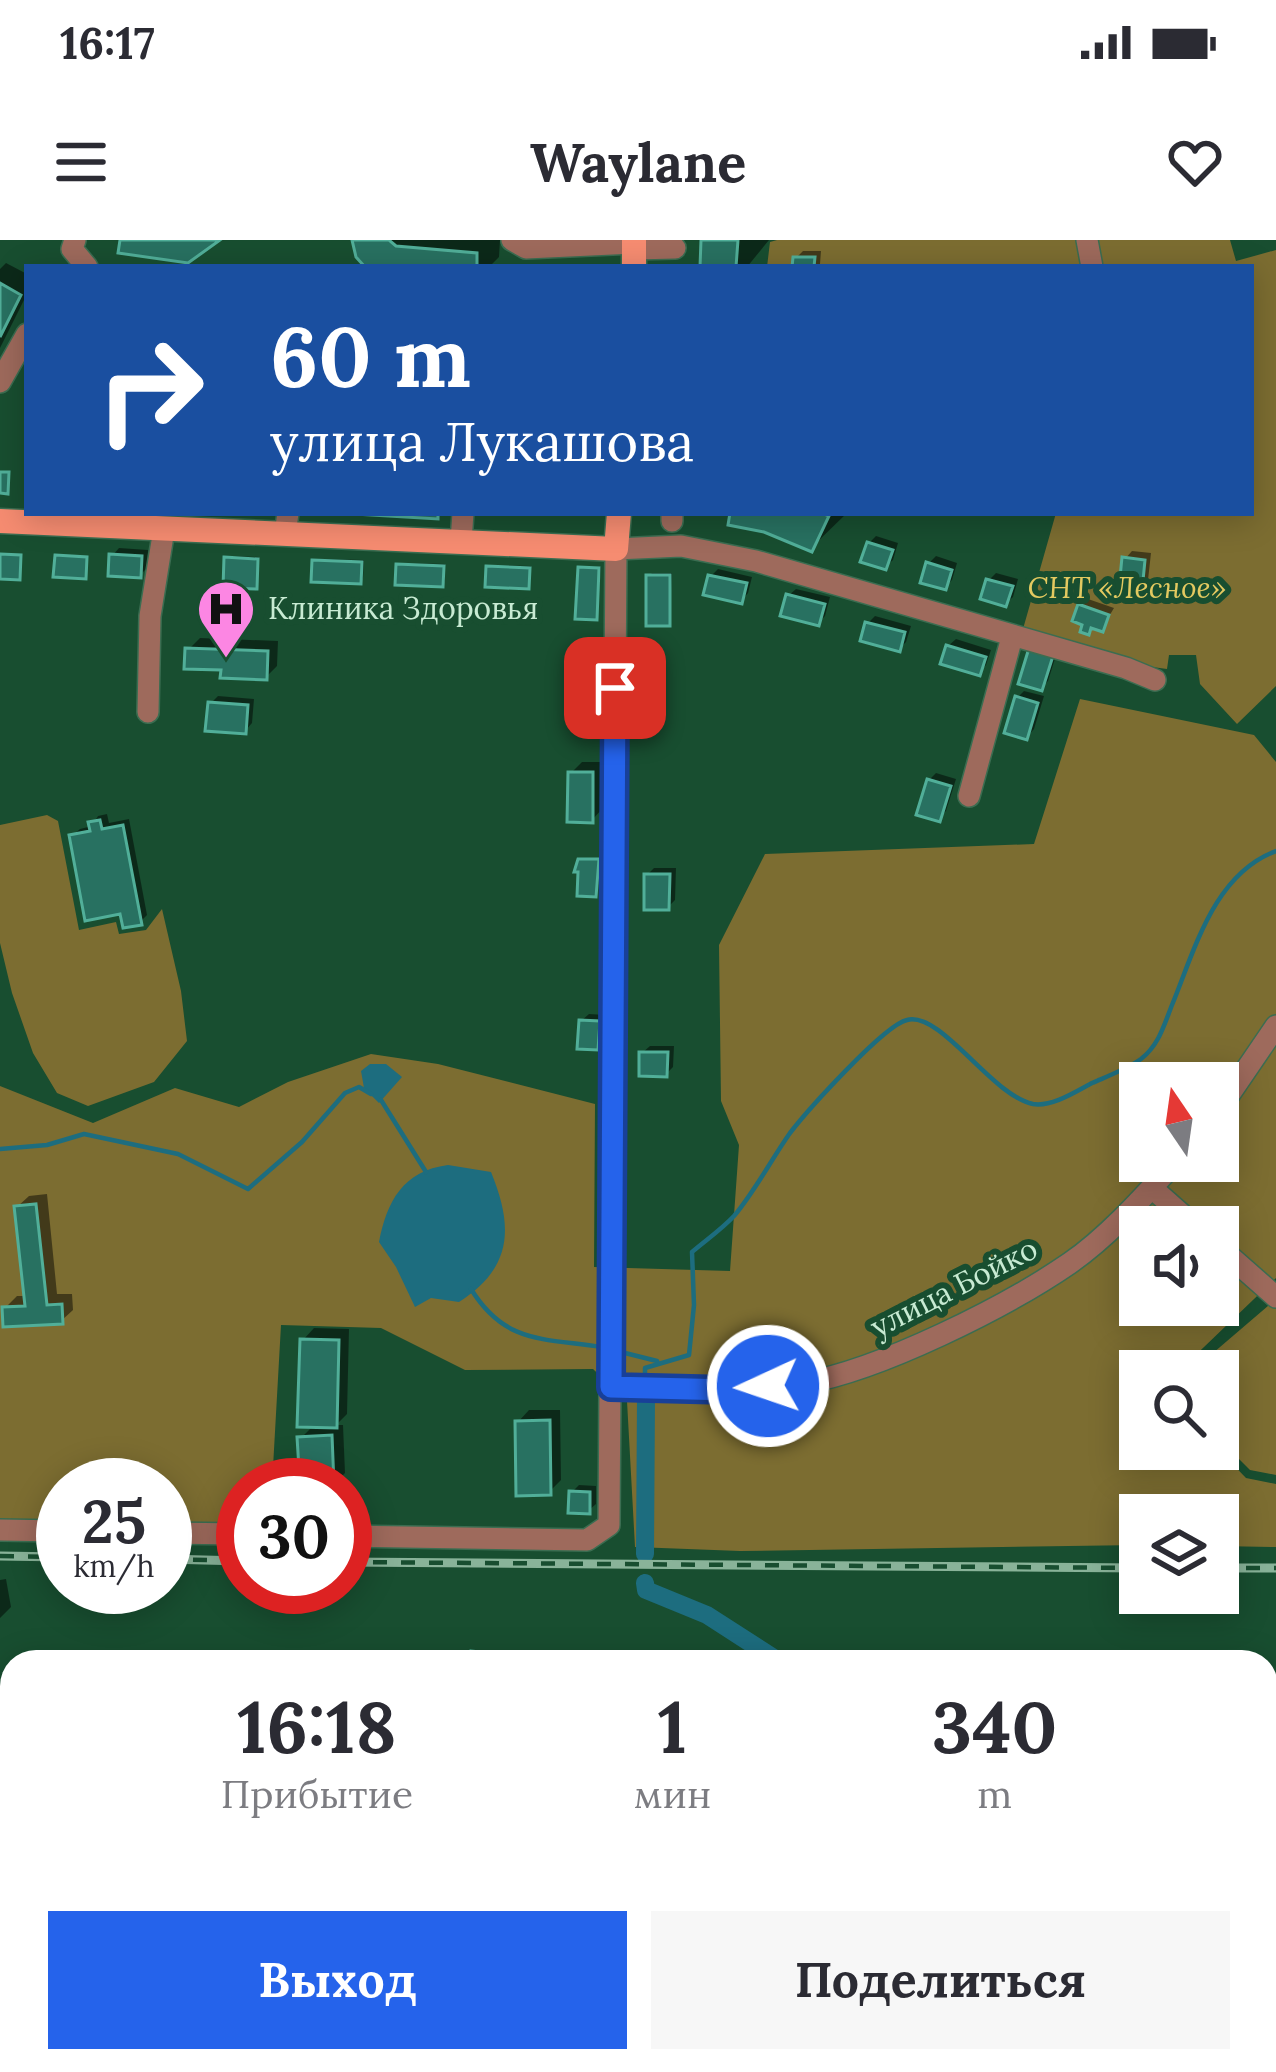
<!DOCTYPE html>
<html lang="ru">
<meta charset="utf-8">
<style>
:root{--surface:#fff;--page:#f7f7f7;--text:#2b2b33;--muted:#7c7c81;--accent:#2563eb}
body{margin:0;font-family:Lora,serif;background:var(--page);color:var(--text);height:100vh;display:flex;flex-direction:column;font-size:45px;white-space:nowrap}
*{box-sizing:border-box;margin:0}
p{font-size:39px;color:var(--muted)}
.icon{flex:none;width:66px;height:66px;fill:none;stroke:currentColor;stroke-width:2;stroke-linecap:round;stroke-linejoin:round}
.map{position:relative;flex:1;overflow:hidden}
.side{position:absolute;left:0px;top:1410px;width:1278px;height:423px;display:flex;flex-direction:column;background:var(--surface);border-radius:36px 36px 0 0;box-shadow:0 6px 30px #0003}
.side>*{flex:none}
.top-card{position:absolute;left:24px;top:24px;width:1230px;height:252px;border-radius:0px;box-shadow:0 6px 30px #0003;background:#1a4fa0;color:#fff;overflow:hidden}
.needle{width:78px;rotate:347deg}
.tools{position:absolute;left:1119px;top:822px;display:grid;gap:24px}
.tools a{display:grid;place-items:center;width:120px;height:120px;border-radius:0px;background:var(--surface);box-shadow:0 6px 30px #0003;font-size:60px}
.speed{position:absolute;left:36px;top:1218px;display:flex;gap:24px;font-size:60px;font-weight:700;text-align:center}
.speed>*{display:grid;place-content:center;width:156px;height:156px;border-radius:50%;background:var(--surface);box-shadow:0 6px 30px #0003;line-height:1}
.speed small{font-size:30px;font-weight:400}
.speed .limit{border:18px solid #d22;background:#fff;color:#111}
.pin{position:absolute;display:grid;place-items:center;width:102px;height:102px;color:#fff;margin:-51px;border-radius:24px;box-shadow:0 6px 18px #0006}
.me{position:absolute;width:132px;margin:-66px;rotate:267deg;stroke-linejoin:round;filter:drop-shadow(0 0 9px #0008)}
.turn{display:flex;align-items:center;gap:42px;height:252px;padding:0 48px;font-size:54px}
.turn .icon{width:156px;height:156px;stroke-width:2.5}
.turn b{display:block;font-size:84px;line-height:102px}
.eta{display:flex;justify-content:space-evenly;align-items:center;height:204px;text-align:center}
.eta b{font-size:72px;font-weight:700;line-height:84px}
.primary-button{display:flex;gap:24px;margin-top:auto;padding:24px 48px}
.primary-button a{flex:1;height:138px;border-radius:0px;background:var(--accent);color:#fff;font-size:48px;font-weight:700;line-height:138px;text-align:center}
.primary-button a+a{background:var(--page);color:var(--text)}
.status{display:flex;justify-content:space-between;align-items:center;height:84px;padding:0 60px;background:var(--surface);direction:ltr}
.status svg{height:33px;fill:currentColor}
header{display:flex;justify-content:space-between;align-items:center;height:156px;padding:0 48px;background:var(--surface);font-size:54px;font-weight:700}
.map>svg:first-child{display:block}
.green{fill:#7c6d31;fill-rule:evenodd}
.water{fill:#1d6d7f}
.shadow{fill:#0007}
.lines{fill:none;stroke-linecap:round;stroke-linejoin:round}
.stream{stroke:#1d6d7f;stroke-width:4.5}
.canal{stroke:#1d6d7f;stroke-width:18}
.building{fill:#287161;stroke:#51af99;stroke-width:3}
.minor-casing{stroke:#3b6d51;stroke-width:24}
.major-casing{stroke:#3b6d51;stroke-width:27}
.minor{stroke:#9e6a5c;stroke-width:21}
.major{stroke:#f68c71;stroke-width:24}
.rail-casing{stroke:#89b399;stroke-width:9}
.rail{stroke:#184e30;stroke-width:4.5;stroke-dasharray:14;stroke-linecap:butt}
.route-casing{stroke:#184099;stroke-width:30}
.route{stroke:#2563eb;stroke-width:21}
.labels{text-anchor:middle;stroke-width:12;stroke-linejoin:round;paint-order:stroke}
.park-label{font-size:30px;font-style:italic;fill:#e3c960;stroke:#184e30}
.poi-label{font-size:30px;fill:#c8ebd3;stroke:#184e30;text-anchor:start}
.street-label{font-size:30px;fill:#c8ebd3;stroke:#184e30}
</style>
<div class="status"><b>16:17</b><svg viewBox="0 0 49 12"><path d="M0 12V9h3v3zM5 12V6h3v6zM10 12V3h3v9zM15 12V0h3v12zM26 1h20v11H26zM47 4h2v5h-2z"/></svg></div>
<header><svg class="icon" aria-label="menu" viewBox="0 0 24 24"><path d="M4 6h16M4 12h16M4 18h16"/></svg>Waylane<svg class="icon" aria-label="heart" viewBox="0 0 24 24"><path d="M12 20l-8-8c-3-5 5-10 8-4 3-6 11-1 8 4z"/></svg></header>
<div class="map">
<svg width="1276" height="1832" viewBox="0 0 1276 1832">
<rect width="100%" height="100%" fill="#184e30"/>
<!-- green -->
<path class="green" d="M777 0H1230L1236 21 1276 10V446L1237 484 1200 444 1196 415H1169L1167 429 1064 415 1019 403 1056 273H1251V27H767L770 2Z
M1080 459 1254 495 1276 522V1038L1179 1131H1140V1209H1218L1246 1238 1276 1244V1307L1218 1306V1275H1140V1305L740 1311 635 1307 627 1161 593 1129 465 1130 381 1088 281 1085 272 1245H243V1284L165 1283V1245H63V1281L0 1279V846L93 883 175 848 239 867 288 842 371 814 438 824 595 864 594 1027 730 1031 739 905 721 861 719 705 765 614 1034 604ZM1140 843H1218V921H1140ZM1140 987H1218V1065H1140Z
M47 575 58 581 79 690 116 682 119 694 146 690 162 669 181 751 187 801 154 842 88 866 57 853 33 813 12 753 0 703V585Z
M1276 1059V1235L1250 1230 1218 1198V1131H1192Z"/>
<!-- water -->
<path class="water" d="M370 824H386L402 837 379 863 364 848 361 831Z
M448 925 491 932C514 988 512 1028 459 1062L431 1058 415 1067 396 1027 379 1002C387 961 403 931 448 925Z"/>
<!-- shadow -->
<path class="shadow" d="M355 0H500L499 17 489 27H371Z
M704 0H769L747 27H703Z
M803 11H821L820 24 795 27 796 18Z
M6 23 27 34V54L0 108V29Z
M733 273H847L811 308Z
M876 296 898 303 893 320 885 327 869 303Z
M119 308 148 310 147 328 140 335 112 316Z
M1132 311 1151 313 1148 340 1141 348 1125 319Z
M230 316 259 317 255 346 227 319Z
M936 316 957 323 952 340 945 347 929 323Z
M318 319 364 320 363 338 360 341 315 321Z
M402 323 445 324V341L442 344 399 325Z
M492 325 531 326 530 343 528 346 489 327Z
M583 326 601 327 596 377 581 329Z
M718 329 752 337 748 353 741 361 711 336Z
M652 333H672L669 383 649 336Z
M996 333 1018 339 1013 357 1005 364 989 340Z
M796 349 830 357 825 376 818 383 788 356Z
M1088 359 1114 368 1102 388 1094 386 1088 392 1080 366Z
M875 376 911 386 906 402 899 409 868 383Z
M200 398 278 401 277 426 266 437 224 427 188 410Z
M956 399 991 410 986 425 979 432 948 406Z
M1039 403 1058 409 1048 441 1041 448Z
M580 424 601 425 600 470 593 477 573 432Z
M1024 451 1044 456 1034 489 1027 497 1017 458Z
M218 456 254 459 252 483 245 491 211 463Z
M582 522H603V568L592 580 571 533Z
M936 533 956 539 946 571 939 578 929 540Z
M107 574 109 583 129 579 147 675 140 682 122 670 72 596 80 589 92 586 98 576Z
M584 618H601L595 654 579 653 577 624Z
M654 628H676L675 660 668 667 647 635Z
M589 774 606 775 605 800 597 807 581 781Z
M650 806H674L673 827 666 834 642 813Z
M47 954 57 1054H72L73 1070 61 1081 5 1068 17 1056H27L17 967 29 956Z
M314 1088 349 1089 347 1174 336 1185H343L345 1233 333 1245H303L301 1198 314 1185 303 1100Z
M529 1170H560L561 1240 549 1252 518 1182Z
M579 1245 596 1246V1264L588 1271 572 1252Z
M6 1339 11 1367 0 1378V1340Z
M477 1410 561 1419V1422H473Z
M1266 1452 1276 1453V1573L1266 1572Z
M7 1544 9 1559 0 1566V1545Z
M12 1590V1606L0 1611V1592Z
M1266 1766 1276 1786V1832H1182L1176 1821H1266Z
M94 1821 245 1823 244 1832H83Z
M339 1821H375L374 1829 371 1832H338Z"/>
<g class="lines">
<!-- stream -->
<path class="stream" d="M381 860 426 932
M0 909 47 905 84 894 178 914 248 949 302 902 345 853 359 847 371 854
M471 1049C505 1104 543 1098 601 1107
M625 1113 657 1121
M645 1134V1128L689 1115 694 1065 692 1012C706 1000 722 989 734 976 755 951 771 920 790 893 807 871 884 785 907 780 941 771 992 856 1033 864 1052 867 1075 852 1092 843 1108 836 1127 829 1141 819 1159 805 1164 785 1172 765 1195 709 1214 634 1276 611"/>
<!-- canal -->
<path class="canal" d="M645 1314 646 1158
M645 1343 646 1350 707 1375 780 1422
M1018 1821 1023 1832"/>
</g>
<!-- building -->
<path class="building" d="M120 0H220L188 23 118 13Z
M352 0H389L396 6 477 13V27H365L356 17Z
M701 0H738L736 27H700Z
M793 17H815L814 27H792Z
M0 43 21 55 0 97Z
M0 232H9L8 254 0 253Z
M337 273H438V279Z
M730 273H822L829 276 812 312 764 292 728 285Z
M867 302 893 310 886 330 860 322Z
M0 314 21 315 20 340 0 339Z
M109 314 142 316 141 338 108 336Z
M55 315 87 317 86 339 53 337Z
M224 317 258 319 257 349 223 348Z
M1122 317 1145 320 1142 351 1119 348Z
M312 320 362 322 361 344 311 342Z
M926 322 952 330 946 350 920 343Z
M396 324 444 326 443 347 395 345Z
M486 326 530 328 529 349 485 347Z
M578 327 599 328 597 380 575 379Z
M646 335H670V386H646Z
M708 335 747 343 742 364 703 355Z
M986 339 1013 346 1006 367 980 359Z
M786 354 825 364 819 386 780 376Z
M1078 364 1109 375 1103 392 1091 388 1089 395 1080 392 1082 385 1072 381Z
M865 382 905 392 900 412 860 401Z
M946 405 986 417 980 436 940 424Z
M185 408 268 411 267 440 220 438 221 430 184 429Z
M1029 408 1053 416 1042 451 1018 444Z
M570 430 595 431 594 480H569Z
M1015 456 1038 463 1027 500 1004 493Z
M208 462 248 465 246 494 205 491Z
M568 532H593V583L567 582Z
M927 539 951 546 940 582 916 575Z
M100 580 102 589 123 585 142 685 123 688 120 674 85 681 69 595 90 591 88 582Z
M578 619H599L596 657 577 656 578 632H574Z
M644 634H670L669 670H644Z
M579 780 600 781 598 810 577 809Z
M639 812H668L667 837 639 836Z
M36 964 47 1065 62 1064 63 1084 3 1087 2 1067 25 1066 14 966Z
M300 1099 339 1100 337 1188 297 1187Z
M550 1180 551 1255 516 1256 515 1181Z
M332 1195 334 1245H300L297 1197Z
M569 1251 590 1252V1274L568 1273Z
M471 1411 560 1421V1422H470Z
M1266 1467H1276V1576L1266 1575Z
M7 1595 10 1612 0 1614V1596Z
M1266 1800 1276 1820V1832H1178L1173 1821H1266Z
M107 1821H202L201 1832H107Z
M336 1821H365L364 1832H335Z
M677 1821H812L811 1832 677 1828Z
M860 1821H886V1830H860Z
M1078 1821H1093L1091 1832H1076Z"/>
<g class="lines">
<defs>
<path id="minor" d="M75 0 72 9 87 27
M512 0 526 8 634 3
M1087 0 1092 27
M634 9 675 8
M0 142 27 94
M672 281V273
M285 294 288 273
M461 301 463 273
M148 472 150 376 164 289
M969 556 1012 397
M1218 871 1276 786
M1152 948 1196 987
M1218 1006 1276 1057
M611 1147C675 1148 740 1154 804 1143 880 1130 1006 1067 1070 1023 1109 996 1145 955 1176 921
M0 1290 63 1291
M165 1293 243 1294
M345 1296 587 1300 609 1285 616 309 681 306 756 321 1126 428 1155 440
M0 1642 12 1643
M898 1821V1832
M1064 1821 1069 1832
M1131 1821 1137 1832
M250 1832 251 1821"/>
<path id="major" d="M634 27V0
M0 281 616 309 619 273"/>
</defs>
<!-- minor casing -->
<use href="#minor" class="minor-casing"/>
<!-- major casing -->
<use href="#major" class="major-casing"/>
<!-- minor -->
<use href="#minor" class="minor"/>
<!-- major -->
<use href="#major" class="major"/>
<defs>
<path id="rail" d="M0 1316 63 1317
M165 1319 243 1321
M345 1322 1140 1328
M1218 1328H1276"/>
</defs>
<!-- rail casing -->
<use href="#rail" class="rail-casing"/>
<!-- rail -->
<use href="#rail" class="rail"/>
</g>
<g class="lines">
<defs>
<path id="route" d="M615 448 611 1147 730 1150 768 1146"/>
</defs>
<!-- route casing -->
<use href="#route" class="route-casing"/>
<!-- route -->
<use href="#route" class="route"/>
</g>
<!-- icons -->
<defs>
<symbol id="hospital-pin" viewBox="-11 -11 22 30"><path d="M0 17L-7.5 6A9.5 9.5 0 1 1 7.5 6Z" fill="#fc86e3" stroke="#184e30"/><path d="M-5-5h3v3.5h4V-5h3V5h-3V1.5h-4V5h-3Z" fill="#111"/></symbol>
</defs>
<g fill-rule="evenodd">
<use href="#hospital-pin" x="193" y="336" width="66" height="90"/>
</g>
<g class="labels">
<!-- park labels -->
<g class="park-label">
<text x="1127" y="358">СНТ «Лесное»</text>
</g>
<!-- poi labels -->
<g class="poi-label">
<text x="268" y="379">Клиника Здоровья</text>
</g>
<!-- street labels -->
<g class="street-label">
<text transform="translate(954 1048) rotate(-27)" y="10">улица Бойко</text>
</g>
</g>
</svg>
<div class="tools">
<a><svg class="needle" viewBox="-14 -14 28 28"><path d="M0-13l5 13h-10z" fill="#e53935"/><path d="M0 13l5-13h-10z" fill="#7c7c81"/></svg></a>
<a><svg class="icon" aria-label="sound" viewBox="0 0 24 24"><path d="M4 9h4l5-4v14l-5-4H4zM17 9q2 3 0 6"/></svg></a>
<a><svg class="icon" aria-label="search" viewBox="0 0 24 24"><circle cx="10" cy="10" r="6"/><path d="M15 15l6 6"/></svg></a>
<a><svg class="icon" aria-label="layers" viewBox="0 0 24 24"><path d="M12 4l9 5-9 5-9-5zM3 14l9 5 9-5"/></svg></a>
</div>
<div class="speed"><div>25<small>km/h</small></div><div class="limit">30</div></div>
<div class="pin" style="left:615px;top:448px;background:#d93025"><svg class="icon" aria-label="arrive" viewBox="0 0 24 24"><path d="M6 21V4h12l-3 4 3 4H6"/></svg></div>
<svg class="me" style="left:768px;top:1146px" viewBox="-20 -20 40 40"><circle r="17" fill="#2563eb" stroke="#fff" stroke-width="3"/><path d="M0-11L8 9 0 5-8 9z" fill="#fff"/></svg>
<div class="top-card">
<div class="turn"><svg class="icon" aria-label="right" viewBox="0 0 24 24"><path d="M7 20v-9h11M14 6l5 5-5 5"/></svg><div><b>60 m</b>улица Лукашова</div></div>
</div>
<section class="side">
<div class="eta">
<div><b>16:18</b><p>Прибытие</p></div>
<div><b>1</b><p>мин</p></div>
<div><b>340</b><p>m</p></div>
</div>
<div class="primary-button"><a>Выход</a><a>Поделиться</a></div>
</section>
</div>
